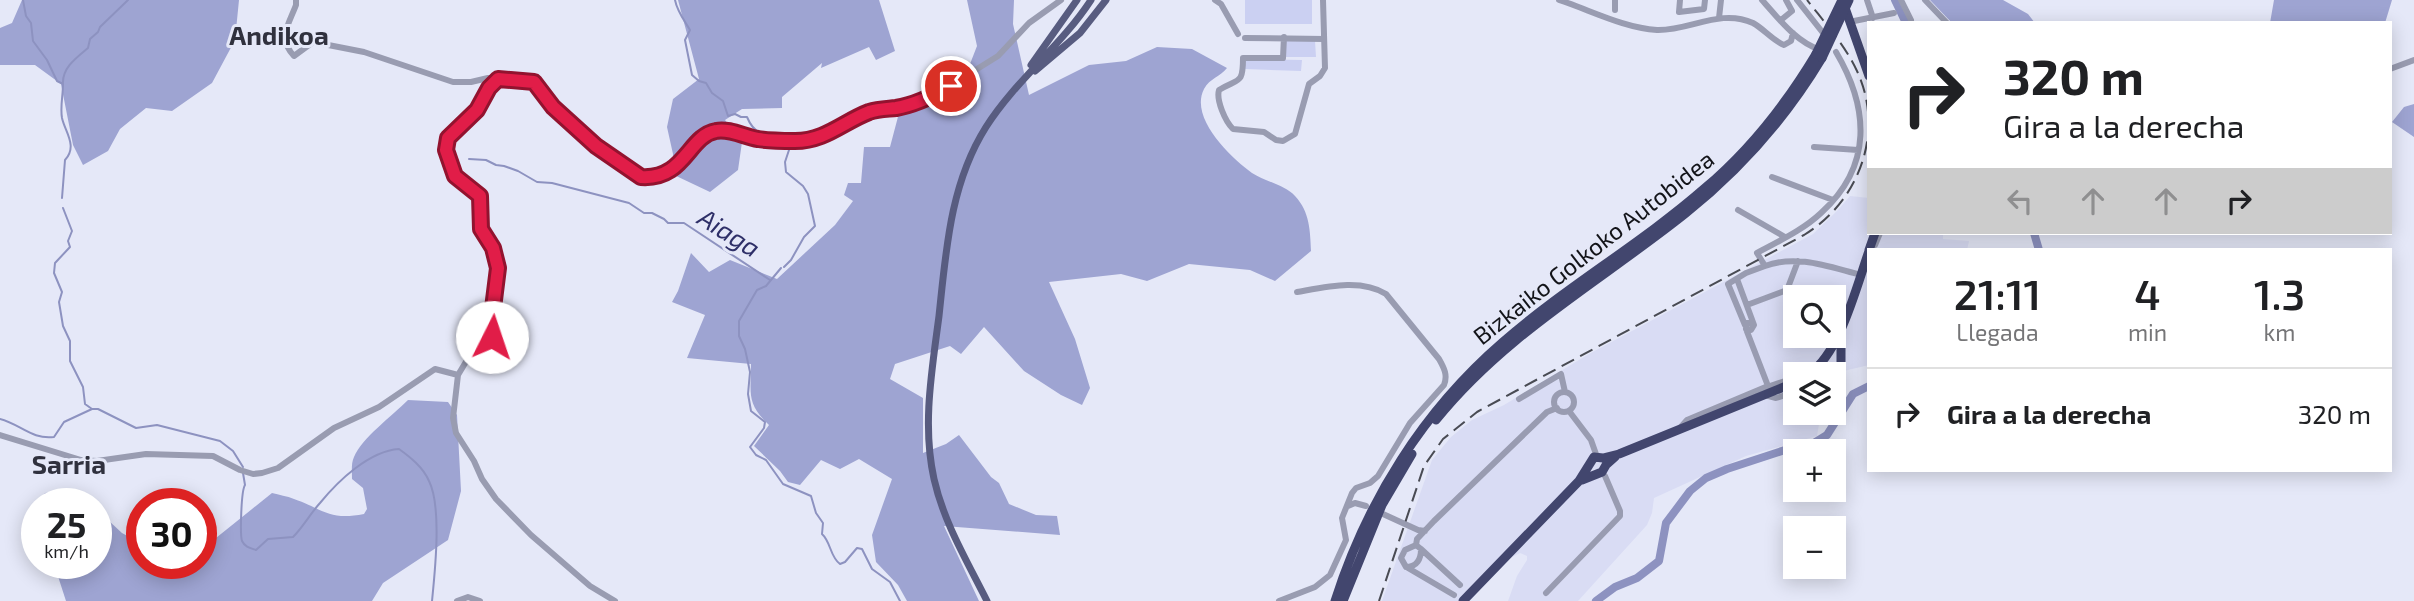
<!DOCTYPE html>
<html lang="es">
<meta charset="utf-8">
<style>
:root{--surface:#fff;--page:#f2f2f2;--text:#202124;--muted:#757577;--line:#e0e0e0}
body{margin:0;font-family:"Exo 2",sans-serif;background:var(--page);color:var(--text);height:100vh;display:flex;flex-direction:column;font-size:26px;white-space:nowrap}
*{box-sizing:border-box;margin:0}
p{font-size:23px;color:var(--muted)}
.icon{flex:none;width:38px;height:38px;fill:none;stroke:currentColor;stroke-width:2;stroke-linecap:round;stroke-linejoin:round}
.map{position:relative;flex:1;overflow:hidden}
.details{position:absolute;left:1867px;top:248px;width:525px;height:224px;display:flex;flex-direction:column;background:var(--surface);border-radius:0px;box-shadow:0 4px 18px #0003}
.details>*{flex:none}
.banner{position:absolute;left:1867px;top:21px;width:525px;height:214px;border-radius:0px;box-shadow:0 4px 18px #0003;background:#fff;color:var(--text);overflow:hidden}
.fabs{position:absolute;left:1783px;top:285px;display:grid;gap:14px}
.fabs a{display:grid;place-items:center;width:63px;height:63px;border-radius:0px;background:var(--surface);box-shadow:0 4px 18px #0003;font-size:35px}
.speed{position:absolute;left:21px;top:488px;display:flex;gap:14px;font-size:35px;font-weight:700;text-align:center}
.speed>*{display:grid;place-content:center;width:91px;height:91px;border-radius:50%;background:var(--surface);box-shadow:0 4px 18px #0003;line-height:1}
.speed small{font-size:18px;font-weight:400}
.speed .limit{border:10px solid #d22;background:#fff;color:#111}
.pin{position:absolute;display:grid;place-items:center;width:60px;height:60px;color:#fff;margin:-30px;border:4px solid #fff;border-radius:50%;box-shadow:0 2px 7px #0007}
.me{position:absolute;width:77px;margin:-38px;rotate:4deg;stroke-linejoin:round;filter:drop-shadow(0 0 5px #0008)}
.turn{display:flex;align-items:center;gap:24px;height:147px;padding:0 21px;font-size:32px}
.turn .icon{width:91px;height:91px;stroke-width:2.5}
.turn b{display:block;font-size:49px;line-height:60px}
.lanes{display:flex;align-items:center;height:66px;padding:0 21px;background:#0003;justify-content:center;gap:35px;direction:ltr}
.lanes .off{opacity:.35}
.eta{display:flex;justify-content:space-evenly;align-items:center;height:119px;text-align:center}
.eta b{font-size:42px;font-weight:600;line-height:49px}
ul{padding:0;list-style:none}
li{display:flex;align-items:center;gap:21px;height:91px;padding:0 21px;border-top:2px solid var(--line)}
li div{flex:1}
li b{display:block;font-size:26px}
li em{font-style:normal}
.map>svg:first-child{display:block}
.built{fill:#d9dcf4;fill-rule:evenodd}
.green{fill:#cbd0f2}
.forest{fill:#9ea4d2}
.lines{fill:none;stroke-linecap:round;stroke-linejoin:round}
.stream{stroke:#8d92c0;stroke-width:2}
.river{stroke:#8d92c0;stroke-width:8}
.minor{stroke:#999cb1;stroke-width:6}
.major{stroke:#585c80;stroke-width:7}
.highway{stroke:#42466e;stroke-width:9}
.rail{stroke:#494b53;stroke-width:2;stroke-dasharray:14 7;stroke-linecap:butt}
.highway-bridge{stroke:#42466e;stroke-width:9}
.route-casing{stroke:#92132f;stroke-width:18}
.route{stroke:#e11d48;stroke-width:12}
.labels{text-anchor:middle;stroke-width:6;stroke-linejoin:round;paint-order:stroke}
.street-label{font-size:24px;fill:#131419;stroke:#e5e8f8}
.neighbourhood-label{font-size:26px;font-weight:bold;fill:#30313e;stroke:#e5e8f8}
.water-label{font-size:26px;font-style:italic;fill:#2e2f68;stroke:#e5e8f8}
</style>
<div class="map">
<svg width="2414" height="601" viewBox="0 0 2414 601">
<rect width="100%" height="100%" fill="#e5e8f8"/>
<!-- built -->
<path class="built" d="M1850 196 1869 198V233H1943V239L1969 241 1967 250H1869V365L1831 374H1796V413H1833L1827 420 1819 424 1817 436 1746 456 1654 498 1652 513 1647 525 1578 601H1508L1517 576 1527 560V556L1520 553 1506 560 1470 601H1382L1432 460 1451 437 1472 420 1504 405 1589 354 1813 234 1838 210ZM1796 298H1834V336H1796Z"/>
<!-- green -->
<path class="green" d="M1245 0H1312V24H1245Z
M1286 40 1315 41 1316 57H1286Z
M1245 59 1302 60 1301 71 1245 69Z"/>
<!-- forest -->
<path class="forest" d="M22 0H239L235 40 212 83 172 111 146 108 120 129 108 151 83 165 73 145 61 84 35 65H0V28L12 23Z
M678 0H879L895 51 876 60 869 47 821 68 822 63 782 97V108L742 109 725 120 742 142 738 170 710 192 672 174 673 154 667 127 673 99 699 79Z
M967 0H1014L1013 24 1029 95 1089 65 1126 61 1157 47 1192 49 1227 68C1220 77 1210 78 1204 89 1189 118 1231 158 1252 173 1264 181 1285 185 1295 196 1310 212 1310 231 1311 251L1275 281 1250 270 1189 264 1147 281 1121 274 1049 282 1075 339 1090 388 1082 405 1061 395 1024 371 984 327 961 354 950 346 895 364 890 379 923 398V453L946 444 959 435 991 477 999 483 1009 504 1036 515 1057 516 1060 535 944 526 979 601H907L898 585 876 562 872 535 892 479 859 459 840 469 821 460 800 485 788 482 780 471 754 446 769 425C746 403 751 394 751 364L687 358 705 315 672 302 678 291 691 253 709 272 730 260 777 279 835 225 853 201 844 195 848 183H861L864 147H890L899 113 970 64 977 46Z
M1930 0H2003L2028 14 2035 23H1952Z
M2274 0H2392L2385 23H2270Z
M2414 104V137L2392 122 2404 107Z
M408 400 448 402 457 415 461 491 448 540 383 583 372 601H66L54 564H96V509L122 533 142 544V564H201V550L272 493C279 495 287 496 294 499 323 509 329 521 364 514L367 509 363 488 352 479C352 472 351 463 354 457 362 438 392 416 408 400Z
M69 490 89 504H37L45 493Z"/>
<g class="lines">
<!-- stream -->
<path class="stream" d="M23 0 26 16 31 23 33 41 47 60 57 81 63 84C63 96 60 107 62 118 65 132 78 146 65 160L62 198
M675 0C677 11 684 20 690 30L685 40 692 75 699 81 706 83 712 93 723 101 728 116 735 114 741 117H747C754 134 763 135 780 137
M63 84C62 68 76 58 88 48L90 39 98 32 100 27 128 0
M469 159 486 160 496 165 504 166 518 171 537 182 552 183 629 203 644 213H652L664 219 668 223H684L770 280
M63 208 72 231 68 241 70 247 55 263 54 273 62 292 59 302 63 326 70 341V361L83 387 85 404 92 409
M784 267 791 260 804 237 815 226 808 194 803 186 786 172 785 162 791 144
M781 268 766 286 757 290 739 321V336L745 349 750 372 748 394 751 411 765 422 764 428 750 447 756 455 766 460 783 484 811 496 816 513 823 523 822 534C831 542 830 557 840 564L845 562 857 548 862 549 872 569 890 582 900 601
M0 419C20 424 32 440 54 437L64 422 92 409H98L136 428 157 425 220 441 233 451 243 467
M243 473 245 485C241 491 240 535 242 541 245 547 250 548 256 550L268 539 293 537C303 527 310 514 320 503 338 481 369 451 399 449 410 457 423 467 429 481 442 507 435 571 432 601"/>
<!-- river -->
<path class="river" d="M1895 0 1906 23
M2034 233 2039 250
M1596 601 1615 587 1637 578 1659 561 1666 523 1690 491 1706 478 1727 469 1794 447 1814 443 1827 435 1853 394 1869 386"/>
<!-- minor -->
<path class="minor" d="M296 0V5C289 24 277 38 294 56L313 42 364 52 453 82H471L488 78 524 79 534 82 553 107 596 146 641 177 658 176 672 170 704 137 716 130 757 139 797 141 812 140 826 135 873 111 897 108 940 92 998 56 1029 23 1061 0
M1215 0 1221 4 1238 34
M1559 0C1590 10 1624 28 1657 30 1690 31 1720 8 1753 23 1764 29 1772 40 1784 45L1791 41 1793 33
M1680 0 1679 12 1704 9 1705 0
M1762 0C1778 18 1797 43 1821 50
M1797 0 1827 38
M1867 0 1873 18
M1901 0 1911 20
M1925 0 1947 23
M1615 10V0
M1719 18 1721 0
M1781 20 1792 11 1786 0
M1849 22 1894 13
M1284 37 1283 58H1243C1243 85 1239 78 1219 90 1216 100 1225 121 1233 129L1264 132 1276 140 1283 141 1295 134 1309 84 1320 76 1325 68 1323 0
M1245 38 1324 39
M1836 52C1869 108 1873 166 1821 213 1803 230 1779 241 1757 253L1765 266C1797 254 1829 267 1861 275
M2390 69 2414 60
M498 79 489 88 477 110 448 138 446 150 455 176 480 196 481 229 493 249 498 268 491 324 492 337 470 355 458 375 453 418 456 433 474 461 482 479 496 499 531 535 590 586 615 601
M1814 147 1858 150
M1772 177 1833 200
M1738 210 1785 237
M1870 247 1875 245 1880 233
M1737 279 1754 325 1751 330 1746 329 1747 323H1752
M1747 305 1787 290 1798 261
M1745 325 1728 284 1746 273 1765 266
M1767 387 1788 380H1796
M1554 402a10 10 0 1 1 20 0a10 10 0 1 1-20 0Z
M1765 395 1776 398 1796 392
M1519 399 1561 374 1565 392
M1569 411 1591 440 1597 457
M1679 429 1687 420 1768 386 1746 329
M0 435 81 460 97 461 146 454 213 456 240 470 253 474 262 473 278 468 334 428 379 407 435 369 458 375
M1348 506 1355 503 1366 506
M1383 514 1418 530 1425 531
M1416 545 1417 539 1434 521 1547 412 1557 408
M1416 545 1421 549C1421 559 1417 567 1406 567L1401 558 1405 550Z
M1421 549 1460 585
M1408 568 1454 595
M1546 593 1620 516V511L1605 476
M457 601 468 597 480 601
M1279 601 1315 587 1330 575 1346 540 1342 518 1352 493 1356 488 1370 483 1378 476 1410 423 1444 385C1448 375 1444 368 1439 359L1386 294C1361 278 1325 287 1297 292"/>
<!-- major -->
<path class="major" d="M1031 65 1077 0
M1035 71 1080 33 1106 0
M987 601C967 561 944 523 934 479 922 425 932 370 939 316 946 251 950 184 986 127 1016 80 1061 46 1091 0"/>
<!-- highway -->
<path class="highway" d="M1844 5 1869 76
M1869 250 1875 233
M1809 374C1840 353 1856 288 1869 251
M1815 374 1836 369 1841 365V337
M1436 420C1505 334 1601 281 1686 213 1741 169 1786 118 1822 58
M1582 480 1602 472 1606 465 1615 457
M1335 601C1367 501 1423 411 1503 342 1567 286 1641 244 1705 188 1750 150 1786 104 1816 54
M1343 601 1382 505 1412 454
M1463 601 1579 481 1594 457 1603 458 1619 454 1796 382"/>
<!-- rail -->
<path class="rail" d="M1379 601 1424 466 1443 439 1477 412 1804 235C1860 201 1885 131 1857 71 1845 45 1825 23 1807 0"/>
<!-- highway-bridge -->
<path class="highway-bridge" d="M1816 54 1842 0
M1822 58 1849 0"/>
</g>
<g class="lines">
<defs>
<path id="route" d="M492 337 491 324 498 268 493 248 481 229 480 196 455 176 446 150 448 138 477 110 489 88 498 79 534 82 553 107 596 146 641 177C685 180 688 136 716 131 729 128 745 137 758 139 769 141 783 141 795 141 825 141 843 122 869 112 878 109 887 109 896 108 914 105 935 95 951 86"/>
</defs>
<!-- route casing -->
<use href="#route" class="route-casing"/>
<!-- route -->
<use href="#route" class="route"/>
</g>
<g class="labels">
<!-- street labels -->
<g class="street-label">
<text transform="translate(1594 248) rotate(-38)" y="8">Bizkaiko Golkoko Autobidea</text>
</g>
<!-- neighbourhood labels -->
<g class="neighbourhood-label">
<text x="279" y="45">Andikoa</text>
<text x="69" y="474">Sarria</text>
</g>
<!-- water labels -->
<g class="water-label">
<text transform="translate(729 233) rotate(32)" y="9">Aiaga</text>
</g>
</g>
</svg>
<div class="fabs">
<a><svg class="icon" aria-label="search" viewBox="0 0 24 24"><circle cx="10" cy="10" r="6"/><path d="M15 15l6 6"/></svg></a>
<a><svg class="icon" aria-label="layers" viewBox="0 0 24 24"><path d="M12 4l9 5-9 5-9-5zM3 14l9 5 9-5"/></svg></a>
<a>+</a>
<a>−</a>
</div>
<div class="speed"><div>25<small>km/h</small></div><div class="limit">30</div></div>
<div class="pin" style="left:951px;top:86px;background:#d93025"><svg class="icon" aria-label="arrive" viewBox="0 0 24 24"><path d="M6 21V4h12l-3 4 3 4H6"/></svg></div>
<svg class="me" style="left:492px;top:337px" viewBox="-20 -20 40 40"><circle r="19" fill="#fff"/><path d="M0-13L10 11 0 6-10 11z" fill="#e11d48"/></svg>
<div class="banner">
<div class="turn"><svg class="icon" aria-label="right" viewBox="0 0 24 24"><path d="M7 20v-9h11M14 6l5 5-5 5"/></svg><div><b>320 m</b>Gira a la derecha</div></div>
<div class="lanes"><svg class="icon off" aria-label="left" viewBox="0 0 24 24"><path d="M17 20v-9H6M10 6l-5 5 5 5"/></svg><svg class="icon off" aria-label="ahead" viewBox="0 0 24 24"><path d="M12 20V5M6 11l6-6 6 6"/></svg><svg class="icon off" aria-label="ahead" viewBox="0 0 24 24"><path d="M12 20V5M6 11l6-6 6 6"/></svg><svg class="icon" aria-label="right" viewBox="0 0 24 24"><path d="M7 20v-9h11M14 6l5 5-5 5"/></svg></div>
</div>
<section class="details">
<div class="eta">
<div><b>21:11</b><p>Llegada</p></div>
<div><b>4</b><p>min</p></div>
<div><b>1.3</b><p>km</p></div>
</div>
<ul>
<li><svg class="icon" aria-label="right" viewBox="0 0 24 24"><path d="M7 20v-9h11M14 6l5 5-5 5"/></svg><div><b>Gira a la derecha</b></div><em>320 m</em></li>
</ul>
</section>
</div>
